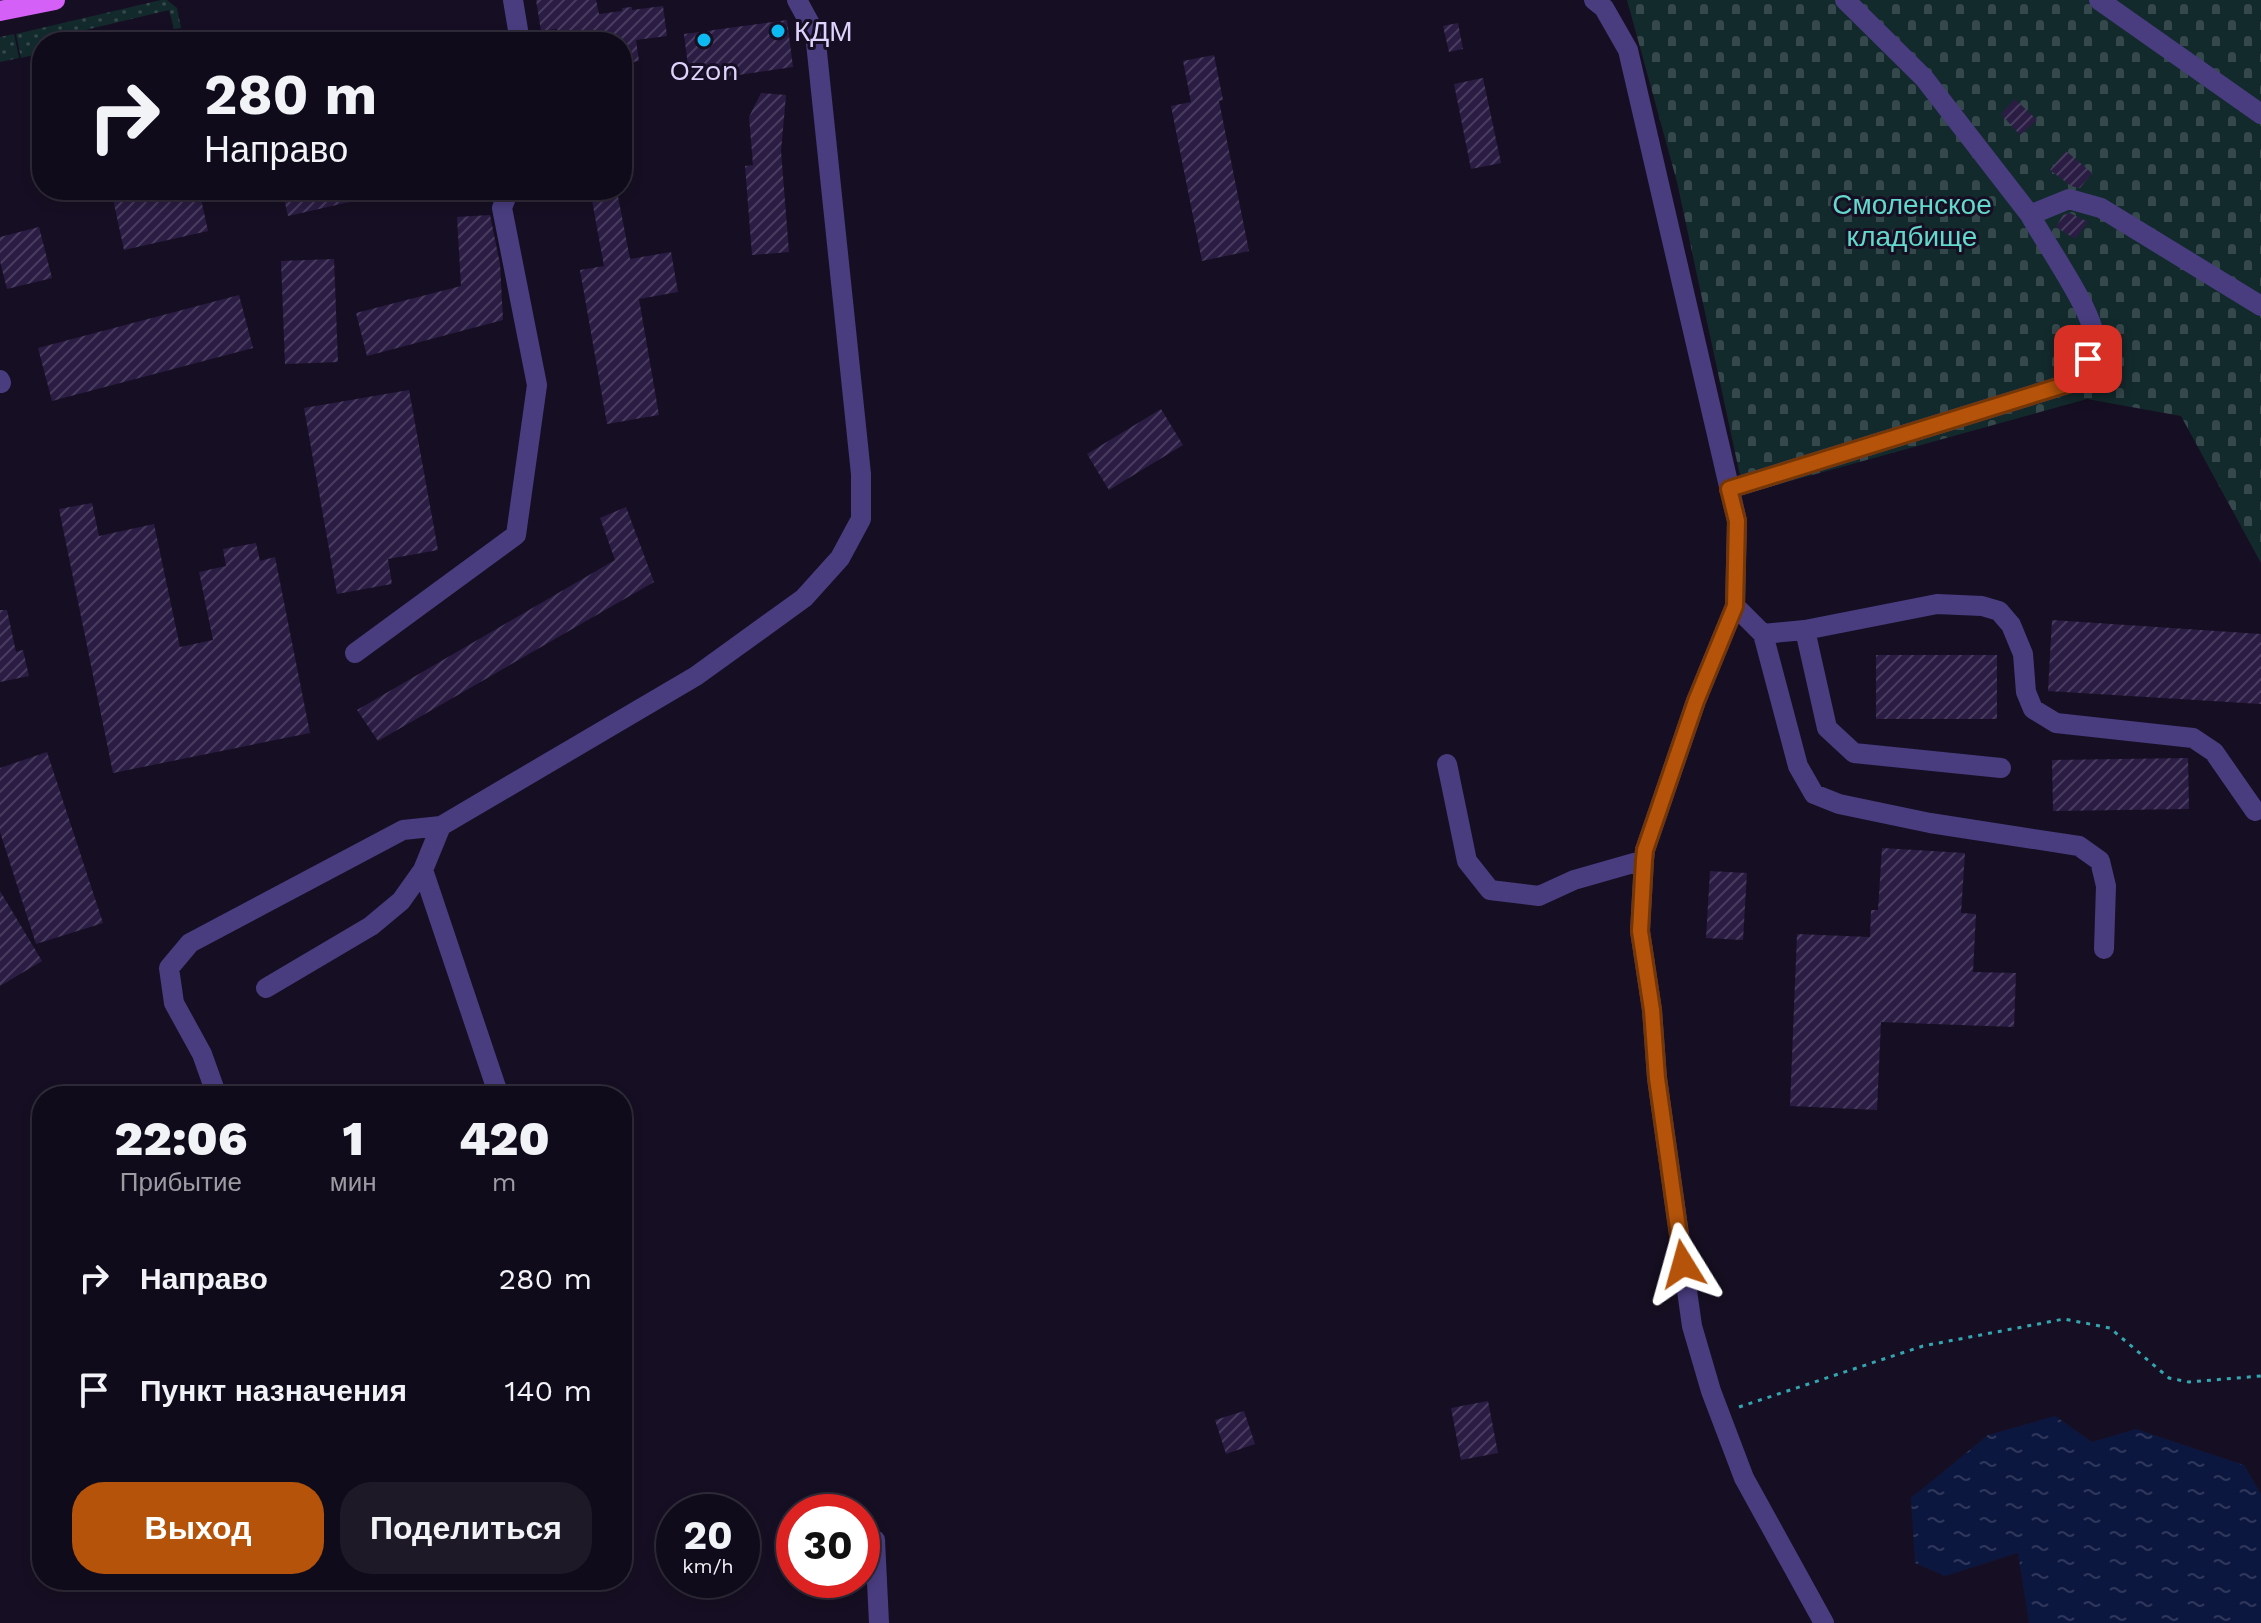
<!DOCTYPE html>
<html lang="ru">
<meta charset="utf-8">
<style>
:root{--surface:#100b1a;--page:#1e1927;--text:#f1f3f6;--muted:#9c9ba2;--line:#302b39;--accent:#b45309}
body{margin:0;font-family:"Work Sans",sans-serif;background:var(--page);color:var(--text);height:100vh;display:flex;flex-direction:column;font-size:30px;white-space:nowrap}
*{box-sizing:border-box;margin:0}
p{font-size:26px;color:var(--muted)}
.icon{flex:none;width:44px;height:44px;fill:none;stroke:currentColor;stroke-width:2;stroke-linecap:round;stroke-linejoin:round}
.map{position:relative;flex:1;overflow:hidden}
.details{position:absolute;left:32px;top:1086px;width:600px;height:504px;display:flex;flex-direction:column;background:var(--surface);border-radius:32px;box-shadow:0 4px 12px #0003,0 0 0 2px var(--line)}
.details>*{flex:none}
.top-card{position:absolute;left:32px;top:32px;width:600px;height:168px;border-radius:32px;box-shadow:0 4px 12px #0003,0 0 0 2px var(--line);background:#100b1a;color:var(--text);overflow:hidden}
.speed{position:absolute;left:656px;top:1494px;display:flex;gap:16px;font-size:40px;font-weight:700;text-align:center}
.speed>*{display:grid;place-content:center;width:104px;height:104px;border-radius:50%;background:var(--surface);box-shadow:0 4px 12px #0003,0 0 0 2px var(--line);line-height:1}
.speed small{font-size:20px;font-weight:400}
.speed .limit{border:12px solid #d22;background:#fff;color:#111}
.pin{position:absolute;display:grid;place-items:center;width:68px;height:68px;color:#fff;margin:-34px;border-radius:16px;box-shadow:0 4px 12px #0006}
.me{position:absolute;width:88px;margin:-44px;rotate:352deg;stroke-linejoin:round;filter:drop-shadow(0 0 6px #0008)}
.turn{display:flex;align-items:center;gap:28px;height:168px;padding:0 40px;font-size:36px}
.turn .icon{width:104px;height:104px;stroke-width:2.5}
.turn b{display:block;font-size:56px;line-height:68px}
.eta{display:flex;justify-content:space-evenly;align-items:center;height:136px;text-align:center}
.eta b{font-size:48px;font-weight:800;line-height:56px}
.action{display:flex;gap:16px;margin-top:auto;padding:16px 40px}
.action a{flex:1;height:92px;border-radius:32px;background:var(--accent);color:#fff;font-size:32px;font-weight:800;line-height:92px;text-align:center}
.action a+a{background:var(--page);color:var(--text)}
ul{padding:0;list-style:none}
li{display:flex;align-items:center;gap:24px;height:112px;padding:0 40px}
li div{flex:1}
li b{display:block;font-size:30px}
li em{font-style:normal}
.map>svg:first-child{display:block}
.grass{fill:url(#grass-dots)}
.cemetery{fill:url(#cemetery-stones)}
.water{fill:url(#water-ripples)}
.building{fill:url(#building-hatch)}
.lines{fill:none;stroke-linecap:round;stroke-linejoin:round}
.path{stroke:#35a5af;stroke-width:3;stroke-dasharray:4 6;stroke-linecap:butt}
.minor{stroke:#493d80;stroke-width:20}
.major{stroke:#d560f7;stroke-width:20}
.route-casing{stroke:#753606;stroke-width:20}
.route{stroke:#b45309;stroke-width:14}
.poi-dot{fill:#0cb9f0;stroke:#160f23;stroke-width:3}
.labels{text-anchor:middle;stroke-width:6;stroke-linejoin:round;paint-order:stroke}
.poi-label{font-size:28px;fill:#ded3fd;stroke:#160f23;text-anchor:start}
.park-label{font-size:28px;fill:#63d9cd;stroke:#160f23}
</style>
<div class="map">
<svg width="2261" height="1623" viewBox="0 0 2261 1623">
<defs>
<pattern id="grass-dots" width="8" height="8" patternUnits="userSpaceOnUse" patternTransform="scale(2)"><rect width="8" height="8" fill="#132a2d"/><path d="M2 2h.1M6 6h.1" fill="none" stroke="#35484c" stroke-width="1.8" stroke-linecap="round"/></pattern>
<pattern id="cemetery-stones" width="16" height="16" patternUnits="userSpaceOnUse" patternTransform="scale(2)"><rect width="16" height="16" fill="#132a2d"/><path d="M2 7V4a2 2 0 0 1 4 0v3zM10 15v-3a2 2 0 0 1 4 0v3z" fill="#35484c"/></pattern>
<pattern id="water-ripples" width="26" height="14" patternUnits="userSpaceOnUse" patternTransform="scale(2)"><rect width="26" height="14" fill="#0c173f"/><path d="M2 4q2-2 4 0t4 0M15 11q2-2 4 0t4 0" fill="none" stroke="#2f385c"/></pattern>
<pattern id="building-hatch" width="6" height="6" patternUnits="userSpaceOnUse" patternTransform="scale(2)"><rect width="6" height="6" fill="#2a1c43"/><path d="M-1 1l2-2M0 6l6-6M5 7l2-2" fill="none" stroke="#483c5f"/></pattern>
</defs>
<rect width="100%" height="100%" fill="#160f23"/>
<!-- grass -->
<path class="grass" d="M161 0H167L177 8 181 28 174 29 169 10 60 36 61 42H42V53L21 58 16 34Z
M14 34 19 58 0 62V37Z"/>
<!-- cemetery -->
<path class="cemetery" d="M1627 0H2261V563L2181 416 2087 399 1744 494 1677 182Z"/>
<!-- water -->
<path class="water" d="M2055 1416 2092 1442 2136 1429 2244 1465 2261 1494V1623H2029L2018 1553 1945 1576 1915 1563 1911 1498 1988 1435Z"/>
<!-- building -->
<path class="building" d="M536 0H596L599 14 622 11V8L632 7V10L663 6 667 36 636 40 639 61 622 64V42H559L557 29 541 31Z
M787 20 793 67 690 82 684 34Z
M1458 23 1463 49 1449 52 1443 26Z
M1214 55 1223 100 1219 101 1249 251 1202 261 1171 106 1191 102 1183 61Z
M1483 78 1501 163 1471 169 1454 84Z
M761 93 786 95 781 151 789 252 752 255 745 166 753 165 749 117Z
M2015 99 2037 120 2020 135 2001 114Z
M2066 151 2092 173 2080 188 2071 186 2050 170Z
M111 190H199L208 231 124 250Z
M282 190H376V196L288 216Z
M617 191 630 259 671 252 678 292 639 299 659 415 607 424 580 270 604 266 591 195Z
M2070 213 2088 222 2075 239 2056 227 2063 215Z
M490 215 500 264 503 320 367 356 356 313 461 286 457 217Z
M39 227 52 278 7 289 0 261V237Z
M334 259 338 362 285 364 281 261Z
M239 295 253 348 52 401 38 348Z
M409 390 438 550 388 559 392 584 337 594 304 408Z
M1161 409 1183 445 1109 490 1087 454Z
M92 503 99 536 154 524 180 647 213 640 199 572 226 566 223 549 256 543 260 561 275 557 310 733 113 773 59 509Z
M626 507 654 582 378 741 357 710 615 560 600 518Z
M0 610H7L16 652 23 650 29 676 0 682Z
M2052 620 2261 634V704L2048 691Z
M1876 655H1997V719H1876Z
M47 752 103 923 36 944 0 832V768Z
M2188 758 2189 809 2053 811 2052 760Z
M1882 848 1965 853 1961 913 1976 914 1973 972 2016 973 2014 1027 1881 1022 1877 1110 1790 1106 1797 934 1870 937 1871 910H1878Z
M1710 871 1747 873 1743 940 1706 938Z
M0 891 42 961 0 986Z
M1488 1401 1498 1453 1461 1460 1451 1408Z
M1244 1411 1255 1444 1226 1454 1215 1420Z"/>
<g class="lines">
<!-- path -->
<path class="path" d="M1739 1407 1923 1346 2064 1319 2110 1328 2169 1378 2189 1382 2261 1376"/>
<!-- minor -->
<path class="minor" d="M513 0 520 42
M1594 0 1604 8 1628 50 1737 521 1735 606 1696 701 1645 850 1644 860 1640 931 1652 1010 1657 1078 1692 1326 1711 1391 1744 1478 1824 1623
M1845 0 1924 78 2030 215 2069 199 2101 208 2261 306
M2099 0 2261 114
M0 380 1 383
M1729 489 2074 382C2082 369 2094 353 2094 337 2093 311 2044 241 2030 215
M1735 606 1763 634 1805 630 1827 728 1854 753 2001 768
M1805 630 1937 604 1982 606 1999 611 2011 625 2023 654 2026 692 2033 709 2056 723 2193 738 2214 752 2255 811
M1763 634 1798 766 1814 794 1839 804 1930 823 2079 846 2100 861 2106 886 2104 949
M355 653 516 535 537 385 502 208 509 190
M1447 764 1467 861 1490 890 1539 896 1574 880 1644 860
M441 826 423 870 499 1096
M266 988 371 926 401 901 423 870
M217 1096 202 1054 174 1003 169 968 190 943 403 830 441 826 696 676 804 598 840 558 861 519V474L815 33 797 0
M875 1540 879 1623"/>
<!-- major -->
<path class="major" d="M0 11 55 0"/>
</g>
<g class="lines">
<defs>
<path id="route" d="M1683 1264 1657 1078 1652 1010 1640 931 1644 860 1645 850 1696 701 1735 606 1737 521 1729 489 2074 382 2088 359"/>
</defs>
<!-- route casing -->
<use href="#route" class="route-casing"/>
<!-- route -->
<use href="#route" class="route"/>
</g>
<!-- markers -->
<g class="poi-dot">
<circle cx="778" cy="31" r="8"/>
<circle cx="704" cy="40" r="8"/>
</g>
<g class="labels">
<!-- poi labels -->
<g class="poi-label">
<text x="794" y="41">КДМ</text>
<text x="704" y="80" text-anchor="middle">Ozon</text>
</g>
<!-- park labels -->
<g class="park-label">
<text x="1912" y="214">Смоленское<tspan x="1912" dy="32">кладбище</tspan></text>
</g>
</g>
</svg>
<div class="speed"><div>20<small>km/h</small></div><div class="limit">30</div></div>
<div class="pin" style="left:2088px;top:359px;background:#d93025"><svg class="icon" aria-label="arrive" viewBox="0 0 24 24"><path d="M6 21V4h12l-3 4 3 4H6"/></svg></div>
<svg class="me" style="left:1683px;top:1264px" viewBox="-20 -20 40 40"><path d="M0-17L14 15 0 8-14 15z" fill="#b45309" stroke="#fff" stroke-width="4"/></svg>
<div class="top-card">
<div class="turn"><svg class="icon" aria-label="right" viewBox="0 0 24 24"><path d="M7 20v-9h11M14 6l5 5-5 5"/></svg><div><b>280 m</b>Направо</div></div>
</div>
<section class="details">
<div class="eta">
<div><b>22:06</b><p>Прибытие</p></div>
<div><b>1</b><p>мин</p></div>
<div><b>420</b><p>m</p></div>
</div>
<ul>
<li><svg class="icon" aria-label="right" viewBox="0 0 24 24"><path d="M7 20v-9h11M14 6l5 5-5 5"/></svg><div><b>Направо</b></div><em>280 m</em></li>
<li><svg class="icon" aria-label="arrive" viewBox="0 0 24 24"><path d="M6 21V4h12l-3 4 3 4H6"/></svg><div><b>Пункт назначения</b></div><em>140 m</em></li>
</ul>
<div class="action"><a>Выход</a><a>Поделиться</a></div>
</section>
</div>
